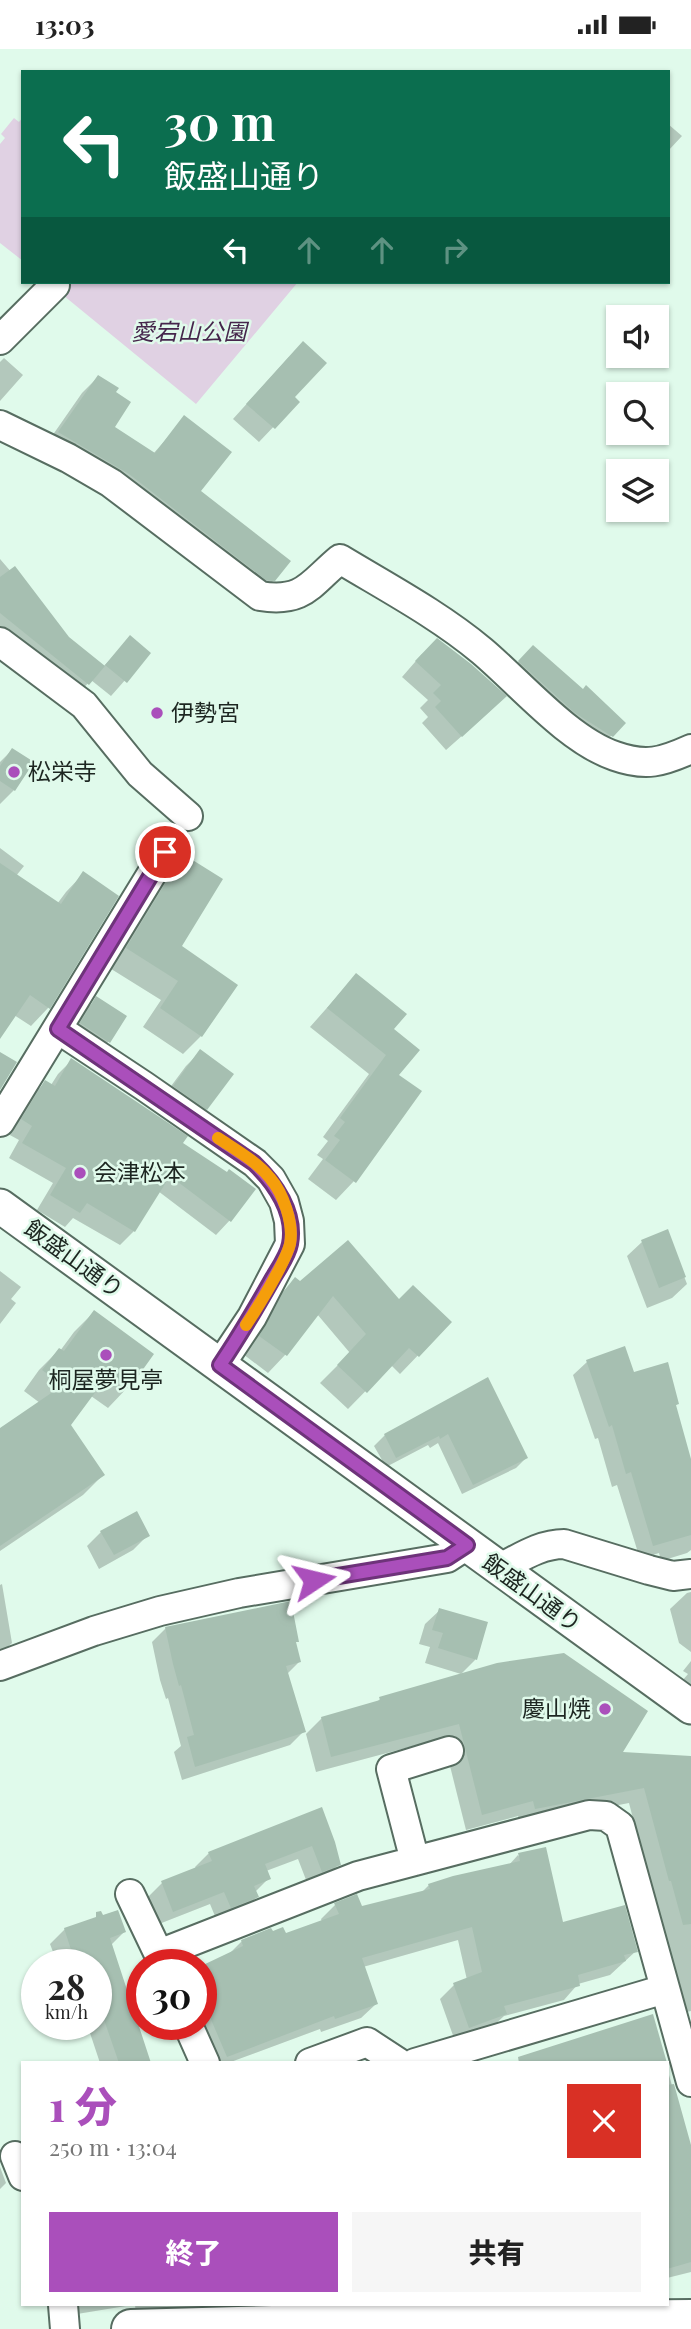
<!DOCTYPE html>
<html lang="ja">
<meta charset="utf-8">
<style>
:root{--surface:#fff;--page:#f6f6f6;--text:#222;--muted:#767676;--accent:#aa4fbb}
body{margin:0;font-family:"Playfair Display","Noto Sans JP",serif;background:var(--page);color:var(--text);height:100vh;display:flex;flex-direction:column;font-size:26px;white-space:nowrap}
*{box-sizing:border-box;margin:0}
p{font-size:23px;color:var(--muted)}
.icon{flex:none;width:38px;height:38px;fill:none;stroke:currentColor;stroke-width:2;stroke-linecap:round;stroke-linejoin:round}
.map{position:relative;flex:1;overflow:hidden}
.panel{position:absolute;left:21px;top:2012px;width:648px;height:245px;display:flex;flex-direction:column;background:var(--surface);border-radius:0px;box-shadow:0 2px 5px #0004}
.panel>*{flex:none}
.hud{position:absolute;left:21px;top:21px;width:649px;height:214px;border-radius:0px;box-shadow:0 2px 5px #0004;background:#0b6e4f;color:#fff;overflow:hidden}
.tools{position:absolute;left:606px;top:256px;display:grid;gap:14px}
.tools a{display:grid;place-items:center;width:63px;height:63px;border-radius:0px;background:var(--surface);box-shadow:0 2px 5px #0004;font-size:35px}
.speed{position:absolute;left:21px;top:1900px;display:flex;gap:14px;font-size:35px;font-weight:700;text-align:center}
.speed>*{display:grid;place-content:center;width:91px;height:91px;border-radius:50%;background:var(--surface);box-shadow:0 2px 5px #0004;line-height:1}
.speed small{font-size:18px;font-weight:400}
.speed .limit{border:10px solid #d22;background:#fff;color:#111}
.pin{position:absolute;display:grid;place-items:center;width:60px;height:60px;color:#fff;margin:-30px;border:4px solid #fff;border-radius:50%;box-shadow:0 2px 7px #0007}
.me{position:absolute;width:77px;margin:-38px;rotate:80deg;stroke-linejoin:round;filter:drop-shadow(0 0 5px #0008)}
.turn{display:flex;align-items:center;gap:24px;height:147px;padding:0 28px;font-size:32px}
.turn .icon{width:91px;height:91px;stroke-width:2.5}
.turn b{display:block;font-size:49px;line-height:60px}
.lanes{display:flex;align-items:center;height:66px;padding:0 28px;background:#0003;justify-content:center;gap:35px;direction:ltr}
.lanes .off{opacity:.35}
.round{display:grid;place-items:center;flex:none;width:74px;height:74px;border-radius:0px;background:var(--page)}
.overview{display:flex;align-items:center;justify-content:space-between;height:119px;padding:0 28px}
h1{font-size:42px;font-weight:800;line-height:52px;color:var(--accent)}
.action{display:flex;gap:14px;margin-top:auto;padding:14px 28px}
.action a{flex:1;height:80px;border-radius:0px;background:var(--accent);color:#fff;font-size:28px;font-weight:800;line-height:80px;text-align:center}
.action a+a{background:var(--page);color:var(--text)}
.status{display:flex;justify-content:space-between;align-items:center;height:49px;padding:0 35px;background:var(--surface);direction:ltr}
.status svg{height:19px;fill:currentColor}
.map>svg:first-child{display:block}
.green{fill:#e0d1e3}
.shadow{fill:#0003}
.building{fill:#a6bfb1}
.lines{fill:none;stroke-linecap:round;stroke-linejoin:round}
.minor-casing{stroke:#576d61;stroke-width:32}
.tertiary-casing{stroke:#576d61;stroke-width:37}
.secondary-casing{stroke:#576d61;stroke-width:42}
.minor{stroke:#fff;stroke-width:28}
.tertiary{stroke:#fff;stroke-width:33}
.secondary{stroke:#fff;stroke-width:38}
.route-casing{stroke:#6e337a;stroke-width:18}
.route{stroke:#aa4fbb;stroke-width:12}
.slow{stroke:#f59e0b;stroke-width:12}
.poi-dot{fill:#aa4fbb;stroke:#e0faeb;stroke-width:2.5}
.labels{text-anchor:middle;stroke-width:5;stroke-linejoin:round;paint-order:stroke}
.park-label{font-size:23px;font-style:italic;fill:#46264c;stroke:#e0faeb}
.poi-label{font-size:23px;fill:#1d2621;stroke:#e0faeb;text-anchor:start}
.street-label{font-size:23px;fill:#1d2621;stroke:#e0faeb}
</style>
<div class="status"><b>13:03</b><svg viewBox="0 0 49 12"><path d="M0 12V9h3v3zM5 12V6h3v6zM10 12V3h3v9zM15 12V0h3v12zM26 1h20v11H26zM47 4h2v5h-2z"/></svg></div>
<div class="map">
<svg width="691" height="2280" viewBox="0 0 691 2280">
<rect width="100%" height="100%" fill="#e0faeb"/>
<!-- green -->
<path class="green" d="M23 68V212L0 194V95L5 89 1 85 14 69 19 73Z
M47 233H298L196 355Z"/>
<!-- shadow -->
<path class="shadow" d="M668 75 682 87 668 102Z
M289 308 293 348 297 353 259 393 233 370Z
M4 309 23 326 0 352V313Z
M98 328 113 378 153 405 185 369 199 443 274 531 257 548 43 400 82 344Z
M0 510 68 589 103 618 130 589 149 604 111 647 91 631 76 647 0 586Z
M422 605 490 662 446 701 422 674 428 668 420 659 428 651 402 628Z
M520 611 624 674 599 699 508 625Z
M12 701 14 741 0 755V713Z
M0 799 24 817 16 827 57 855 66 843 83 825 48 959 31 977 14 966 0 986Z
M183 808 179 898 201 987 183 1005 143 978 161 951 108 918 165 826Z
M356 926 392 980 397 1026 354 1132 336 1151 308 1130 323 1110 317 1106 328 1092 323 1088 369 1025 310 978Z
M97 950 124 967 108 993 94 1008 67 989 82 964Z
M200 1003 206 1060 192 1074 160 1052 186 1017Z
M72 1011 180 1094 230 1171 216 1186 158 1142 134 1182 120 1196 73 1169 65 1178 37 1161 53 1134 9 1109 19 1091 8 1085 31 1047 46 1033 51 1036 58 1025Z
M667 1183 687 1235 672 1249 647 1259 627 1207 642 1193Z
M0 1222 21 1238 11 1250 16 1254 0 1275Z
M295 1230 300 1234 399 1252 450 1273 400 1325 391 1316 348 1360 320 1334 350 1304 317 1265 285 1306 268 1324 243 1305 278 1248Z
M94 1263 152 1305 127 1339 108 1359 91 1347 69 1376 103 1426 83 1446 0 1502V1381L40 1354 24 1342 39 1321 59 1301 60 1302 74 1283Z
M587 1313 633 1325 677 1355 674 1358 691 1417V1501L687 1504 661 1512 659 1504 640 1510 617 1436 612 1438 598 1389 595 1390 573 1326Z
M488 1330 526 1409 516 1419 462 1445 438 1394 430 1399 428 1396 386 1418 374 1397 385 1386Z
M101 1483 147 1487 133 1501 99 1520 87 1497Z
M2 1535 12 1594 0 1605V1536Z
M691 1543V1603L679 1594 670 1560 687 1544Z
M440 1561 485 1574 475 1611 461 1625 425 1614 430 1598 419 1595 425 1575Z
M166 1579 294 1594 299 1613 287 1625 304 1682 290 1696 182 1731 174 1703 181 1697 168 1649 166 1650 160 1631 152 1593Z
M691 1612V1639L682 1632 688 1625 683 1622Z
M380 1650 620 1704 691 1709V1962L687 1963 655 1847H653L629 1754 520 1775 518 1767 466 1781 443 1689 316 1723 306 1685 322 1669 375 1655Z
M321 1760 339 1815 325 1829 308 1836 298 1810 266 1822 269 1829 255 1843 257 1848 243 1861 217 1872 210 1855 159 1875 148 1848 162 1834 196 1820 195 1818 209 1804Z
M518 1806 562 1876 636 1902 610 1926 578 1935 564 1951 504 1967 491 1979 455 1992 440 1950 454 1936 467 1931 458 1891 363 1918 376 1955 361 1969 321 1983 320 1980 228 2014H210L201 1976V1919L228 1906 242 1892 285 1886 322 1873 321 1870 335 1856 361 1859 421 1844 429 1836 508 1817Z
M65 1880 124 1883 111 1896 149 2014H100L88 1978 81 1980 80 1976H96V1916H58L50 1895Z
M667 2019 691 2103V2223L667 2229Z
M0 2118 6 2134 0 2140Z
M63 2256H132L65 2267Z
M135 2256H222L211 2266H136Z"/>
<!-- building -->
<path class="building" d="M303 292 327 314 295 348 300 353 275 380 246 355Z
M98 326 119 339 116 343 131 353 115 378 155 404 184 366 232 403 201 442 291 512 275 532 266 531 129 425 58 383Z
M15 517 69 588 105 617 89 636 0 564V528Z
M130 586 151 604 127 634 105 616Z
M437 589 471 615 507 647 462 688 435 658 441 652 433 644 441 636 415 612Z
M533 596 583 640 586 636 626 674 613 688 575 664 518 612Z
M12 699 34 713 15 742 0 732V717Z
M183 805 223 830 182 897 238 936 202 988 160 959 178 932 126 899Z
M0 814 61 855 83 822 119 847 50 960 30 946 0 990Z
M356 924 407 965 394 980 420 1001 399 1026 422 1042 356 1134 325 1111 340 1091 334 1087 345 1073 340 1069 386 1006 327 959Z
M96 947 127 967 110 994 80 974Z
M200 1000 234 1025 207 1061 173 1037Z
M0 1003 17 1013 0 1041Z
M71 1009 188 1087 183 1094 227 1123 229 1120 256 1140 231 1173 170 1127 135 1183 87 1154 80 1164 50 1146 66 1119 22 1094 32 1077 21 1070 45 1031 55 1037Z
M668 1180 686 1228 659 1239 641 1191Z
M348 1191 399 1250 413 1236 452 1273 419 1308 409 1299 367 1344 337 1316 366 1285 333 1247 287 1307 259 1287 284 1242 295 1228 300 1232Z
M94 1261 154 1305 129 1340 108 1326 71 1376 105 1426 0 1497V1379L63 1336 42 1321 59 1299 64 1302Z
M625 1297 634 1323 668 1313 679 1355 676 1356 691 1410V1486L653 1497 631 1423 626 1425 612 1376 609 1378 586 1311Z
M488 1328 528 1409 473 1436 448 1385 440 1390 439 1387 396 1409 384 1385Z
M137 1462 150 1487 114 1506 100 1482Z
M291 1552 299 1593H296L301 1613 286 1617 306 1683 195 1718 187 1688 194 1686 181 1636 179 1637 173 1615 165 1578Z
M439 1559 488 1573 477 1611 438 1599 443 1584 432 1581Z
M564 1604 648 1662 623 1703 691 1707V1875L683 1876 671 1832H669L644 1739 535 1760 533 1752 482 1766 459 1675 331 1708 321 1668 380 1651 379 1648 497 1614Z
M322 1758 335 1793 341 1816 322 1823 312 1797 265 1815 271 1830 254 1837 259 1848 231 1859 224 1843 173 1863 161 1832 212 1812 208 1803Z
M546 1798 563 1873 625 1856 638 1903 624 1906 626 1912 578 1926 580 1937 504 1957 507 1965 469 1979 453 1934 482 1923 472 1878 362 1909 378 1955 335 1970 334 1967 227 2008 201 1947V1917L243 1897 241 1891 271 1879 273 1882 283 1878 286 1884 339 1865 334 1854 357 1845 362 1857 430 1840 428 1835 453 1827 520 1812 518 1804Z
M118 1861 126 1883 110 1889 151 2014H119L102 1965 96 1967V1916H76L64 1879 96 1868V1863L101 1862 103 1866Z
M653 1965 667 2014H519L518 2008Z
M674 2035 691 2096V2213L667 2220V2036Z"/>
<g class="lines">
<defs>
<path id="minor" d="M0 291 55 236
M0 376 68 409 111 434 260 547C304 554 310 535 340 510 388 539 439 566 482 602 521 635 568 691 615 707 646 718 662 713 691 700
M0 593 84 656 140 725 188 767
M58 980 144 1037 255 1114 271 1130 284 1153 289 1172 290 1195 252 1268 220 1316
M0 1073 173 790
M498 1520C520 1509 540 1495 564 1495L649 1521 673 1527 691 1525
M0 1617 94 1582 160 1562 239 1544 447 1509 467 1496
M415 1812 391 1720 449 1702
M130 1845 164 1916
M159 1905 358 1827 589 1766 606 1767 620 1777 691 2033
M188 1976 205 2014
M310 2014 367 1993 399 2014
M415 2014 665 1940
M15 2107 23 2127
M63 2256 65 2280"/>
<path id="tertiary" d="M0 1157 691 1658"/>
<path id="secondary" d="M131 2280 381 2273 691 2270"/>
</defs>
<!-- minor casing -->
<use href="#minor" class="minor-casing"/>
<!-- tertiary casing -->
<use href="#tertiary" class="tertiary-casing"/>
<!-- secondary casing -->
<use href="#secondary" class="secondary-casing"/>
<!-- minor -->
<use href="#minor" class="minor"/>
<!-- tertiary -->
<use href="#tertiary" class="tertiary"/>
<!-- secondary -->
<use href="#secondary" class="secondary"/>
</g>
<g class="lines">
<defs>
<path id="route" d="M165 803 58 980 254 1114C275 1134 296 1164 290 1195 288 1206 279 1219 273 1229 256 1259 239 1288 220 1316L467 1496 447 1509 314 1531"/>
</defs>
<!-- route casing -->
<use href="#route" class="route-casing"/>
<!-- route -->
<use href="#route" class="route"/>
<!-- slow -->
<path class="slow" d="M218 1089C236 1101 256 1112 270 1129 283 1144 294 1174 290 1195 286 1212 257 1260 246 1276"/>
</g>
<!-- markers -->
<g class="poi-dot">
<circle cx="157" cy="664" r="7"/>
<circle cx="14" cy="723" r="7"/>
<circle cx="80" cy="1124" r="7"/>
<circle cx="106" cy="1306" r="7"/>
<circle cx="605" cy="1660" r="7"/>
</g>
<g class="labels">
<!-- park labels -->
<g class="park-label">
<text x="189" y="291">愛宕山公園</text>
</g>
<!-- poi labels -->
<g class="poi-label">
<text x="171" y="672">伊勢宮</text>
<text x="28" y="731">松栄寺</text>
<text x="94" y="1132">会津松本</text>
<text x="106" y="1339" text-anchor="middle">桐屋夢見亭</text>
<text x="591" y="1668" text-anchor="end">慶山焼</text>
</g>
<!-- street labels -->
<g class="street-label">
<text transform="translate(74 1210) rotate(36)" y="8">飯盛山通り</text>
<text transform="translate(532 1544) rotate(36)" y="8">飯盛山通り</text>
</g>
</g>
</svg>
<div class="tools">
<a><svg class="icon" aria-label="sound" viewBox="0 0 24 24"><path d="M4 9h4l5-4v14l-5-4H4zM17 9q2 3 0 6"/></svg></a>
<a><svg class="icon" aria-label="search" viewBox="0 0 24 24"><circle cx="10" cy="10" r="6"/><path d="M15 15l6 6"/></svg></a>
<a><svg class="icon" aria-label="layers" viewBox="0 0 24 24"><path d="M12 4l9 5-9 5-9-5zM3 14l9 5 9-5"/></svg></a>
</div>
<div class="speed"><div>28<small>km/h</small></div><div class="limit">30</div></div>
<div class="pin" style="left:165px;top:803px;background:#d93025"><svg class="icon" aria-label="arrive" viewBox="0 0 24 24"><path d="M6 21V4h12l-3 4 3 4H6"/></svg></div>
<svg class="me" style="left:314px;top:1531px" viewBox="-20 -20 40 40"><path d="M0-17L14 15 0 8-14 15z" fill="#aa4fbb" stroke="#fff" stroke-width="4"/></svg>
<div class="hud">
<div class="turn"><svg class="icon" aria-label="left" viewBox="0 0 24 24"><path d="M17 20v-9H6M10 6l-5 5 5 5"/></svg><div><b>30 m</b>飯盛山通り</div></div>
<div class="lanes"><svg class="icon" aria-label="left" viewBox="0 0 24 24"><path d="M17 20v-9H6M10 6l-5 5 5 5"/></svg><svg class="icon off" aria-label="ahead" viewBox="0 0 24 24"><path d="M12 20V5M6 11l6-6 6 6"/></svg><svg class="icon off" aria-label="ahead" viewBox="0 0 24 24"><path d="M12 20V5M6 11l6-6 6 6"/></svg><svg class="icon off" aria-label="right" viewBox="0 0 24 24"><path d="M7 20v-9h11M14 6l5 5-5 5"/></svg></div>
</div>
<section class="panel">
<div class="overview"><div><h1>1 分</h1><p>250 m · 13:04</p></div><a class="round" style="background:#d93025;color:#fff"><svg class="icon" aria-label="close" viewBox="0 0 24 24"><path d="M6 6l12 12M18 6L6 18"/></svg></a></div>
<div class="action"><a>終了</a><a>共有</a></div>
</section>
</div>
